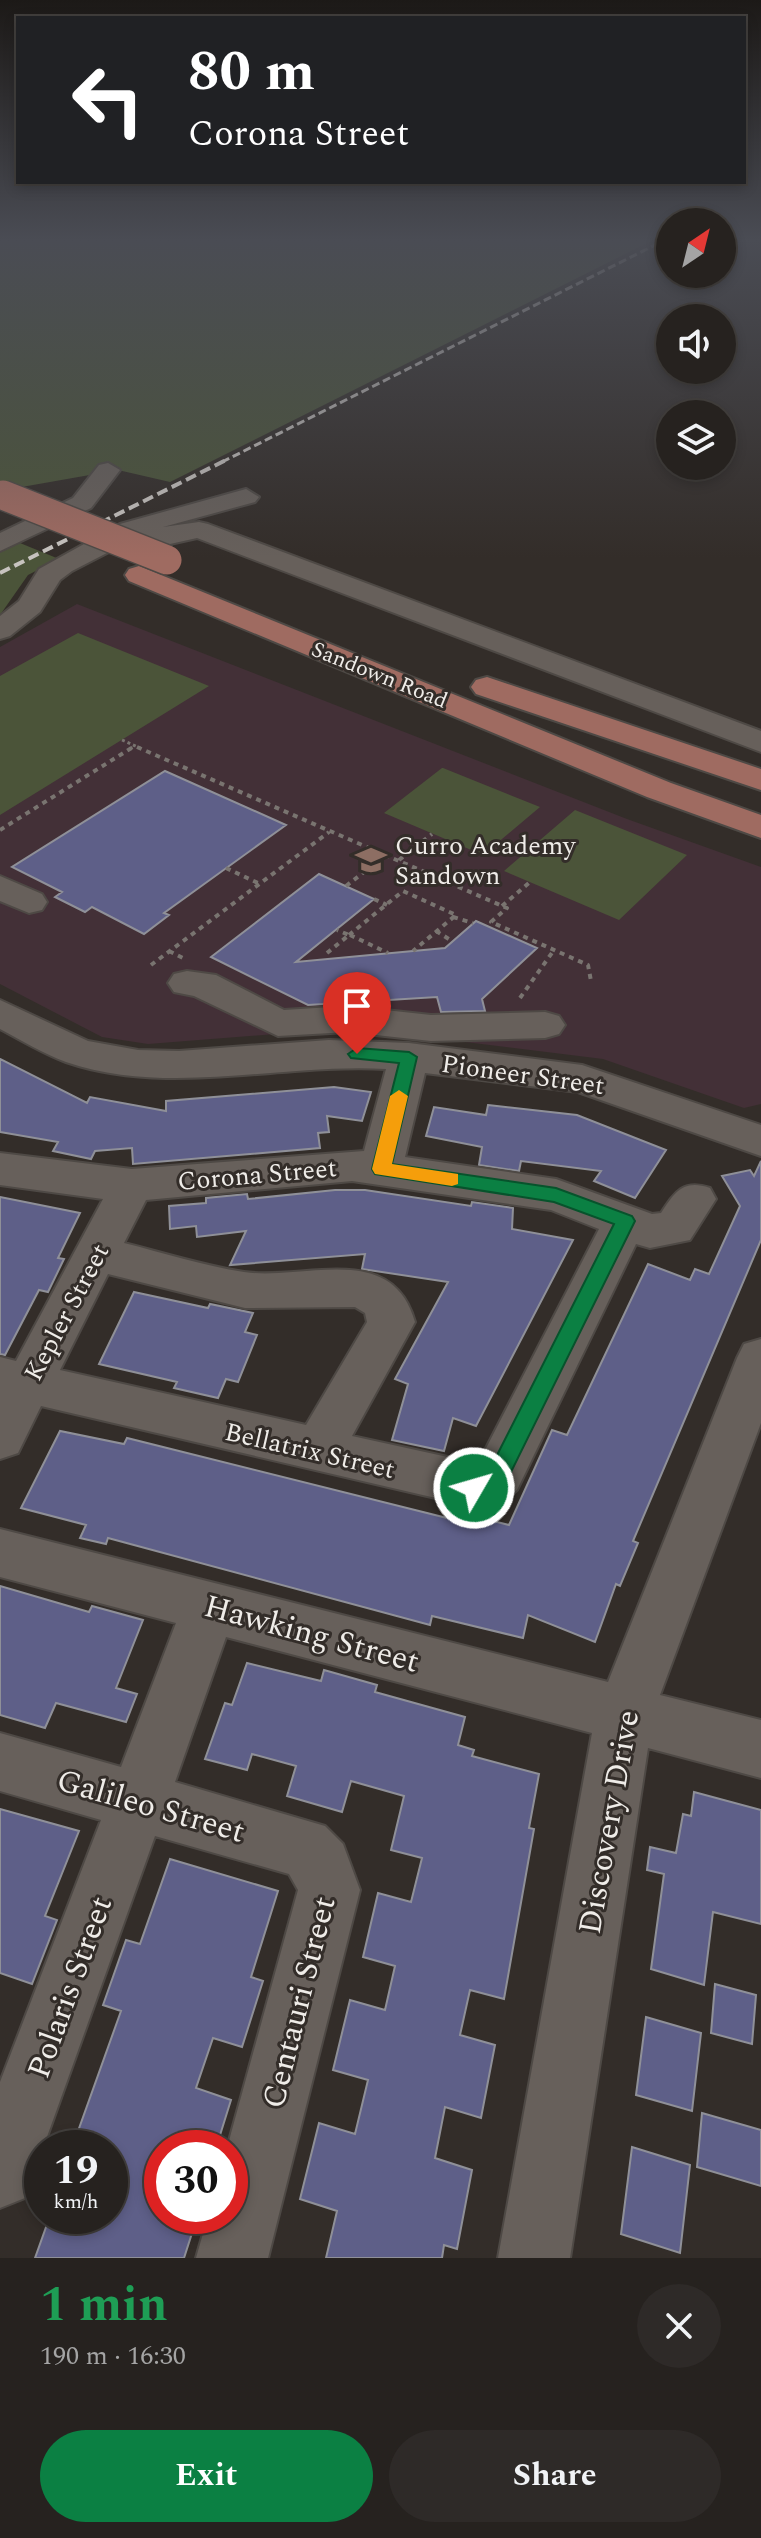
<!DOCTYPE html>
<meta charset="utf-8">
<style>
:root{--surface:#26221f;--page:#2e2a28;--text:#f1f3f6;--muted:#a4a4a4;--line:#423f3d;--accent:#0b8043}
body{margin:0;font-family:Spectral,serif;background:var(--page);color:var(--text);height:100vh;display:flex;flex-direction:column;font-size:30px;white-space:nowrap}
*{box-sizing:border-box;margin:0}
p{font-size:26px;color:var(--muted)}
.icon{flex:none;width:44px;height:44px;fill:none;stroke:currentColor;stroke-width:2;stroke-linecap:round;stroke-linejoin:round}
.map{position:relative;height:2258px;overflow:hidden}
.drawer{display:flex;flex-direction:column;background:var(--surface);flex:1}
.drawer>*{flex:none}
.banner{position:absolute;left:16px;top:16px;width:730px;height:168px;border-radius:0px;box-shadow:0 4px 12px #0003,0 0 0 2px var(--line);background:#202124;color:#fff;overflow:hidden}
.needle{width:52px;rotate:35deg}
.tools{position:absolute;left:656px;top:208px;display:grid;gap:16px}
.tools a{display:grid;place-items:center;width:80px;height:80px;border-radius:50%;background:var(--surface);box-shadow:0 4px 12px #0003,0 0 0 2px var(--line);font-size:40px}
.speed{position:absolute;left:24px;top:2130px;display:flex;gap:16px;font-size:40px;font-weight:700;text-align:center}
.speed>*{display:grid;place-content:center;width:104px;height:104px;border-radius:50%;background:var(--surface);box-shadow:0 4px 12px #0003,0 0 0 2px var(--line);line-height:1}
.speed small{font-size:20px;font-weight:400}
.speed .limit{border:12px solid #d22;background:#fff;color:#111}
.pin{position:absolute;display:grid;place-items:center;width:68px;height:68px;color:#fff;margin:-82px -34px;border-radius:50% 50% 50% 0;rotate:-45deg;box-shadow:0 0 8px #0007}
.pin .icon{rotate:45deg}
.me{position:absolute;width:88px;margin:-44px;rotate:52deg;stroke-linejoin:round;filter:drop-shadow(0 0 6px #0008)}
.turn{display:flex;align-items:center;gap:28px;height:168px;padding:0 40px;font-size:36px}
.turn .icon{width:104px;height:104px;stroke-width:2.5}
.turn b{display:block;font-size:56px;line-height:68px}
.round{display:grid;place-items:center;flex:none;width:84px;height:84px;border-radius:42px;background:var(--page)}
.headline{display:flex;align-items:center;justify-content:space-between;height:136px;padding:0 40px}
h1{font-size:48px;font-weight:700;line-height:60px;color:#1e9e55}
.button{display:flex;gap:16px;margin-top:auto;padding:16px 40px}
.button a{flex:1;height:92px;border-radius:48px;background:var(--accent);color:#fff;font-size:32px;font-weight:700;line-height:92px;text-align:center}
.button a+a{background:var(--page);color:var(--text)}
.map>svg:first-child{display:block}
.education{fill:#433037}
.green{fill:#4b5439}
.building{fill:#5e5f88;stroke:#8f9098;stroke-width:2}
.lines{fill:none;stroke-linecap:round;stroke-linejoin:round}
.minor-casing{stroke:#4e4945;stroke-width:4}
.major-casing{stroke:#4e4945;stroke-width:4}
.path-far1{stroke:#797470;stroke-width:3;stroke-dasharray:3 3;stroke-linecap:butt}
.path{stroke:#797470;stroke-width:4;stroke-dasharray:5 5;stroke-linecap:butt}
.minor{fill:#67605b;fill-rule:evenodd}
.major{fill:#9f6b61;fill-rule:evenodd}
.rail-far1{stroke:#c7c3bf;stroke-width:3;stroke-dasharray:8 4;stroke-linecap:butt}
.rail{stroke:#c7c3bf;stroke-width:4;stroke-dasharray:11 5;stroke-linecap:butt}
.major-bridge-casing{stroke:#4e4945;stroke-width:32;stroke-linecap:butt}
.major-bridge{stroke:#9f6b61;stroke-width:29}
.route{fill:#0b8043;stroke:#07532c;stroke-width:2}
.slow{fill:#f59e0b}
.labels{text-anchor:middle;stroke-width:6;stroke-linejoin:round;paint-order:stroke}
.far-street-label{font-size:22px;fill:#efece8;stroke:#332d29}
.poi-label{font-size:26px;fill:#efece8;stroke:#332d29;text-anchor:start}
.street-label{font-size:26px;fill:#efece8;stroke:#332d29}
.near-street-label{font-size:32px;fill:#efece8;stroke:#332d29}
</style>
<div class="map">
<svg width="761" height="2258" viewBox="0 0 761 2258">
<rect width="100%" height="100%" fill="#332d29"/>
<!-- education -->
<path class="education" d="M77 604 627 819 761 867V1104L744 1108 603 1059 351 1028 148 1044 102 1037 0 984V647Z"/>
<!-- green -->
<path class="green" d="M0 242H649L170 482 118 470 16 488 0 481Z
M20 543 59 559 28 575 0 615V552Z
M78 633 209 686 0 815V676Z
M442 768H443L540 807 483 855 384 813Z
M575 810 687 855 619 920 504 871Z"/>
<!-- building -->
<path class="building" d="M165 771 286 825 164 913 169 915 144 934 92 907 85 912 55 897 62 892 12 867Z
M319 874 374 899 296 962 445 948 476 921 537 948 482 999 485 1011 441 1012 437 997 308 1005 211 957Z
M0 1059 87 1103 90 1097 166 1111V1101L334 1087 371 1092 362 1121 327 1116 329 1132 318 1133 320 1148 133 1164 132 1148 95 1151 91 1159 53 1151 58 1142 0 1132Z
M488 1105 577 1115 666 1150 635 1198 594 1181 601 1171 521 1161 519 1171 479 1165 482 1147 426 1136 434 1107 486 1115Z
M761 1161V1240L633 1541 638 1543 620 1586 616 1584 595 1642 528 1615 523 1638 432 1616 430 1625 108 1538 106 1544 80 1538 86 1525 21 1508 60 1431 124 1444 127 1438 451 1519 453 1511 509 1525 552 1430 567 1435 648 1264 690 1280 695 1269 709 1274 740 1206 722 1176 750 1170 754 1176Z
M335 1190H365L471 1206 472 1202 513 1208 512 1229 573 1240 476 1426 453 1418 444 1451 392 1440 408 1384 395 1379 448 1282 362 1269 365 1254 230 1265 246 1231 197 1237 196 1226 170 1229 169 1206 206 1203V1198L247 1194 248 1199Z
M0 1197 80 1213 58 1258 64 1259 48 1292 39 1290 5 1355 0 1354Z
M134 1292 208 1308 210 1304 253 1313 245 1332 257 1335 238 1382 226 1379 218 1398 174 1388 177 1382 99 1364Z
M0 1586 89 1612 92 1606 143 1620 116 1688 137 1694 126 1722 56 1703 45 1728 0 1715Z
M247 1663 321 1681 324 1670 377 1685 375 1692 465 1717 458 1745 474 1750 472 1756 539 1774 529 1828 534 1829 504 1999 470 1990 460 2035 495 2045 481 2118 445 2107 435 2158 472 2170 457 2249 444 2245 442 2258H326L337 2211 300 2199 319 2123 355 2134 368 2080 333 2070 350 2000 385 2010 395 1966 363 1957 378 1893 411 1902 422 1858 391 1850 404 1796 351 1781 342 1812 287 1796 296 1766 252 1754 247 1770 205 1759 225 1703 232 1705Z
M694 1792 761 1810V1924L713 1912 704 1985 651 1969 664 1874 647 1870 650 1847 676 1853 683 1814 691 1816Z
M0 1809 79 1831 45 1916 57 1920 32 1984 0 1973Z
M170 1859 278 1891 251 1977 263 1981 242 2047 213 2038 196 2088 231 2100 216 2148H162V2219L193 2230 184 2258H35L50 2216H110V2148H72L121 2011 103 2005 126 1940 140 1944Z
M715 1984 756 1995 752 2044 711 2033Z
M646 2017 701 2033 692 2111 636 2095Z
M702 2113 761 2130V2186L697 2167Z
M632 2147 690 2165 680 2253 621 2234Z"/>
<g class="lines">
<defs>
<path id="minor" d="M108 463 120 470 91 508 0 551V533L73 498 99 465Z
M246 489 259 497 255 502 163 527 199 522 208 524 761 731V752L197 538 170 544 134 539 72 571 60 580 40 612 10 636 0 639V616L19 601 39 569 120 524Z
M0 876 42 894 47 902 42 910 29 913 0 901Z
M187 971 216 975 284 1010 348 1006 431 1015 545 1012 559 1016 565 1025 559 1034 545 1038 431 1041 348 1032 278 1036 194 996 174 992 168 983 174 974Z
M0 1000 88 1041 138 1050 179 1051 329 1040 409 1043 582 1065 761 1125V1156L578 1092 425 1073 405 1157 556 1179 652 1214 661 1213C675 1192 683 1179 710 1188L716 1199 690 1240 650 1248 636 1244 517 1490 501 1503 483 1509 41 1406 18 1453 0 1459V1357L16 1361 103 1199 0 1185V1153L132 1169 364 1151 386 1069C280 1063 169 1097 66 1062 44 1054 21 1040 0 1029ZM352 1181 551 1210 599 1229 481 1458 475 1463 352 1436 415 1322C392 1240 304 1281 244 1272 204 1266 164 1253 124 1243L146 1200ZM108 1274 245 1308 355 1307 365 1313 367 1322 306 1425 60 1370Z
M761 1339V1423L660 1695 761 1720V1778L648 1748 570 2258H498L592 1733 226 1637 175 1782 325 1826 343 1844 360 1890 268 2258H196L208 2216H230V2148H227L298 1890 289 1874 155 1836 25 2198 0 2208V2082L101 1820 0 1791V1733L121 1767 176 1623 0 1577V1529L608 1682 737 1358 744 1344Z"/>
<path id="major" d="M139 566 671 783 761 815V838L647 797 129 581 125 575 129 569Z
M487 677 761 769V790L476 694 471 687 476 680Z"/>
</defs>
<!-- minor casing -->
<use href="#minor" class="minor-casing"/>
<!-- major casing -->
<use href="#major" class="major-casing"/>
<!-- path-far1 -->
<path class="path-far1" d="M122 740 142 749
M130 749 134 746"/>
<!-- path -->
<path class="path" d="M137 747 507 908 491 922 588 965 591 981
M0 830 133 747
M399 860 432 834
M226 868 260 884
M346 886 386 855
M374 899 387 905
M502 906 530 882
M453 917 473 923
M436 931 452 941
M349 935 403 891 456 915 413 951
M350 935 388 953
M169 951 183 958
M327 953 349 935 337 930
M151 965 329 832
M520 998 554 950"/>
<!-- minor -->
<use href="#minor" class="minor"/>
<!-- major -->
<use href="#major" class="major"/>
<!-- rail-far1 -->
<path class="rail-far1" d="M222 462 661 242"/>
<!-- rail -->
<path class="rail" d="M0 573 226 460"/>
<defs>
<path id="major-bridge" d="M3 495 167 560"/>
</defs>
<!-- major-bridge casing -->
<use href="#major-bridge" class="major-bridge-casing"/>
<!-- major-bridge -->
<use href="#major-bridge" class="major-bridge"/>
</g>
<!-- sky -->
<linearGradient id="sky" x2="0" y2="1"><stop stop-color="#1c1917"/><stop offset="0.43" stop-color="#4a4c54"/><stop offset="1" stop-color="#4a4c54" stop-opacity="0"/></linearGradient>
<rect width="761" height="558" fill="url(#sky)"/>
<!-- route -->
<path class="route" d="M357 1048 409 1052 417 1057 392 1164 556 1188 632 1216 635 1221 507 1480 483 1497 466 1495 462 1488 466 1481 478 1478 491 1467 614 1224 554 1202 375 1174 372 1169 399 1063 351 1058 348 1054Z"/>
<!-- slow -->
<path class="slow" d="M399 1090 408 1096 392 1164 458 1174V1184L452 1186 375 1174 372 1169 390 1096Z"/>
<!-- icons -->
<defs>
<symbol id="school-bare" viewBox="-9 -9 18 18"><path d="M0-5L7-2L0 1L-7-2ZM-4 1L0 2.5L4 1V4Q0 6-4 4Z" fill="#8d6e63" stroke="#332d29" stroke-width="2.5" paint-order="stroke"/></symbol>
</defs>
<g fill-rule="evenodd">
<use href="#school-bare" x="349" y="838" width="44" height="44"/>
</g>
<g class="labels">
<!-- far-street labels -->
<g class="far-street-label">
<text transform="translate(380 674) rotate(22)" y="8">Sandown Road</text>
</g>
<!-- poi labels -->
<g class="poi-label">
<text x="395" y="854">Curro Academy<tspan x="395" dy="30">Sandown</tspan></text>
</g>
<!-- street labels -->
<g class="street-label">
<text transform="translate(523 1074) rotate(8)" y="9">Pioneer Street</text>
<text transform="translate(257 1174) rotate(-5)" y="9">Corona Street</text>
<text transform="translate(66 1312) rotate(-62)" y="9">Kepler Street</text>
<text transform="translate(310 1450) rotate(13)" y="9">Bellatrix Street</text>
</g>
<!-- near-street labels -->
<g class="near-street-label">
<text transform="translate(312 1633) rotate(15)" y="11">Hawking Street</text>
<text transform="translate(151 1805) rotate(16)" y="11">Galileo Street</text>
<text transform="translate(608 1822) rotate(-80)" y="11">Discovery Drive</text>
<text transform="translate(69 1987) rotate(-70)" y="11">Polaris Street</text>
<text transform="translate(298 2002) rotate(-76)" y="11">Centauri Street</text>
</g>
</g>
</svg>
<div class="tools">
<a><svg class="needle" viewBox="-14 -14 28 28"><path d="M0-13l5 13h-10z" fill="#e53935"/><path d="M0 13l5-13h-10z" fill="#a4a4a4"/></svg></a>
<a><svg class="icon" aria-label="sound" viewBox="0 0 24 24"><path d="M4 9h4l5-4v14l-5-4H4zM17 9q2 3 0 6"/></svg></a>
<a><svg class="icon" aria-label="layers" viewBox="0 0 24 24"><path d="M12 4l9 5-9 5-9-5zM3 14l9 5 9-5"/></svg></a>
</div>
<div class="speed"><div>19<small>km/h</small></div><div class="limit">30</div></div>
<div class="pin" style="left:357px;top:1054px;background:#d93025"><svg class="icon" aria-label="arrive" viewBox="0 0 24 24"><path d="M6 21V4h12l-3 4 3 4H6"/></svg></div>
<svg class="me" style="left:474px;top:1488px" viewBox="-20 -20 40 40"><circle r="17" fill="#0b8043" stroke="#fff" stroke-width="3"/><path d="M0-11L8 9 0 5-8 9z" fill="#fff"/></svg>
<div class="banner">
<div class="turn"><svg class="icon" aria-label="left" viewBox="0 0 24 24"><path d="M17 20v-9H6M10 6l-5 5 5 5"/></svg><div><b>80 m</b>Corona Street</div></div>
</div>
</div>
<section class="drawer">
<div class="headline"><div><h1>1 min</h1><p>190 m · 16:30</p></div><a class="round"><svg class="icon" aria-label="close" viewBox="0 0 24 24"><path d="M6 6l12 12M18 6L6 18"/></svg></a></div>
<div class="button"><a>Exit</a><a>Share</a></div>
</section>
